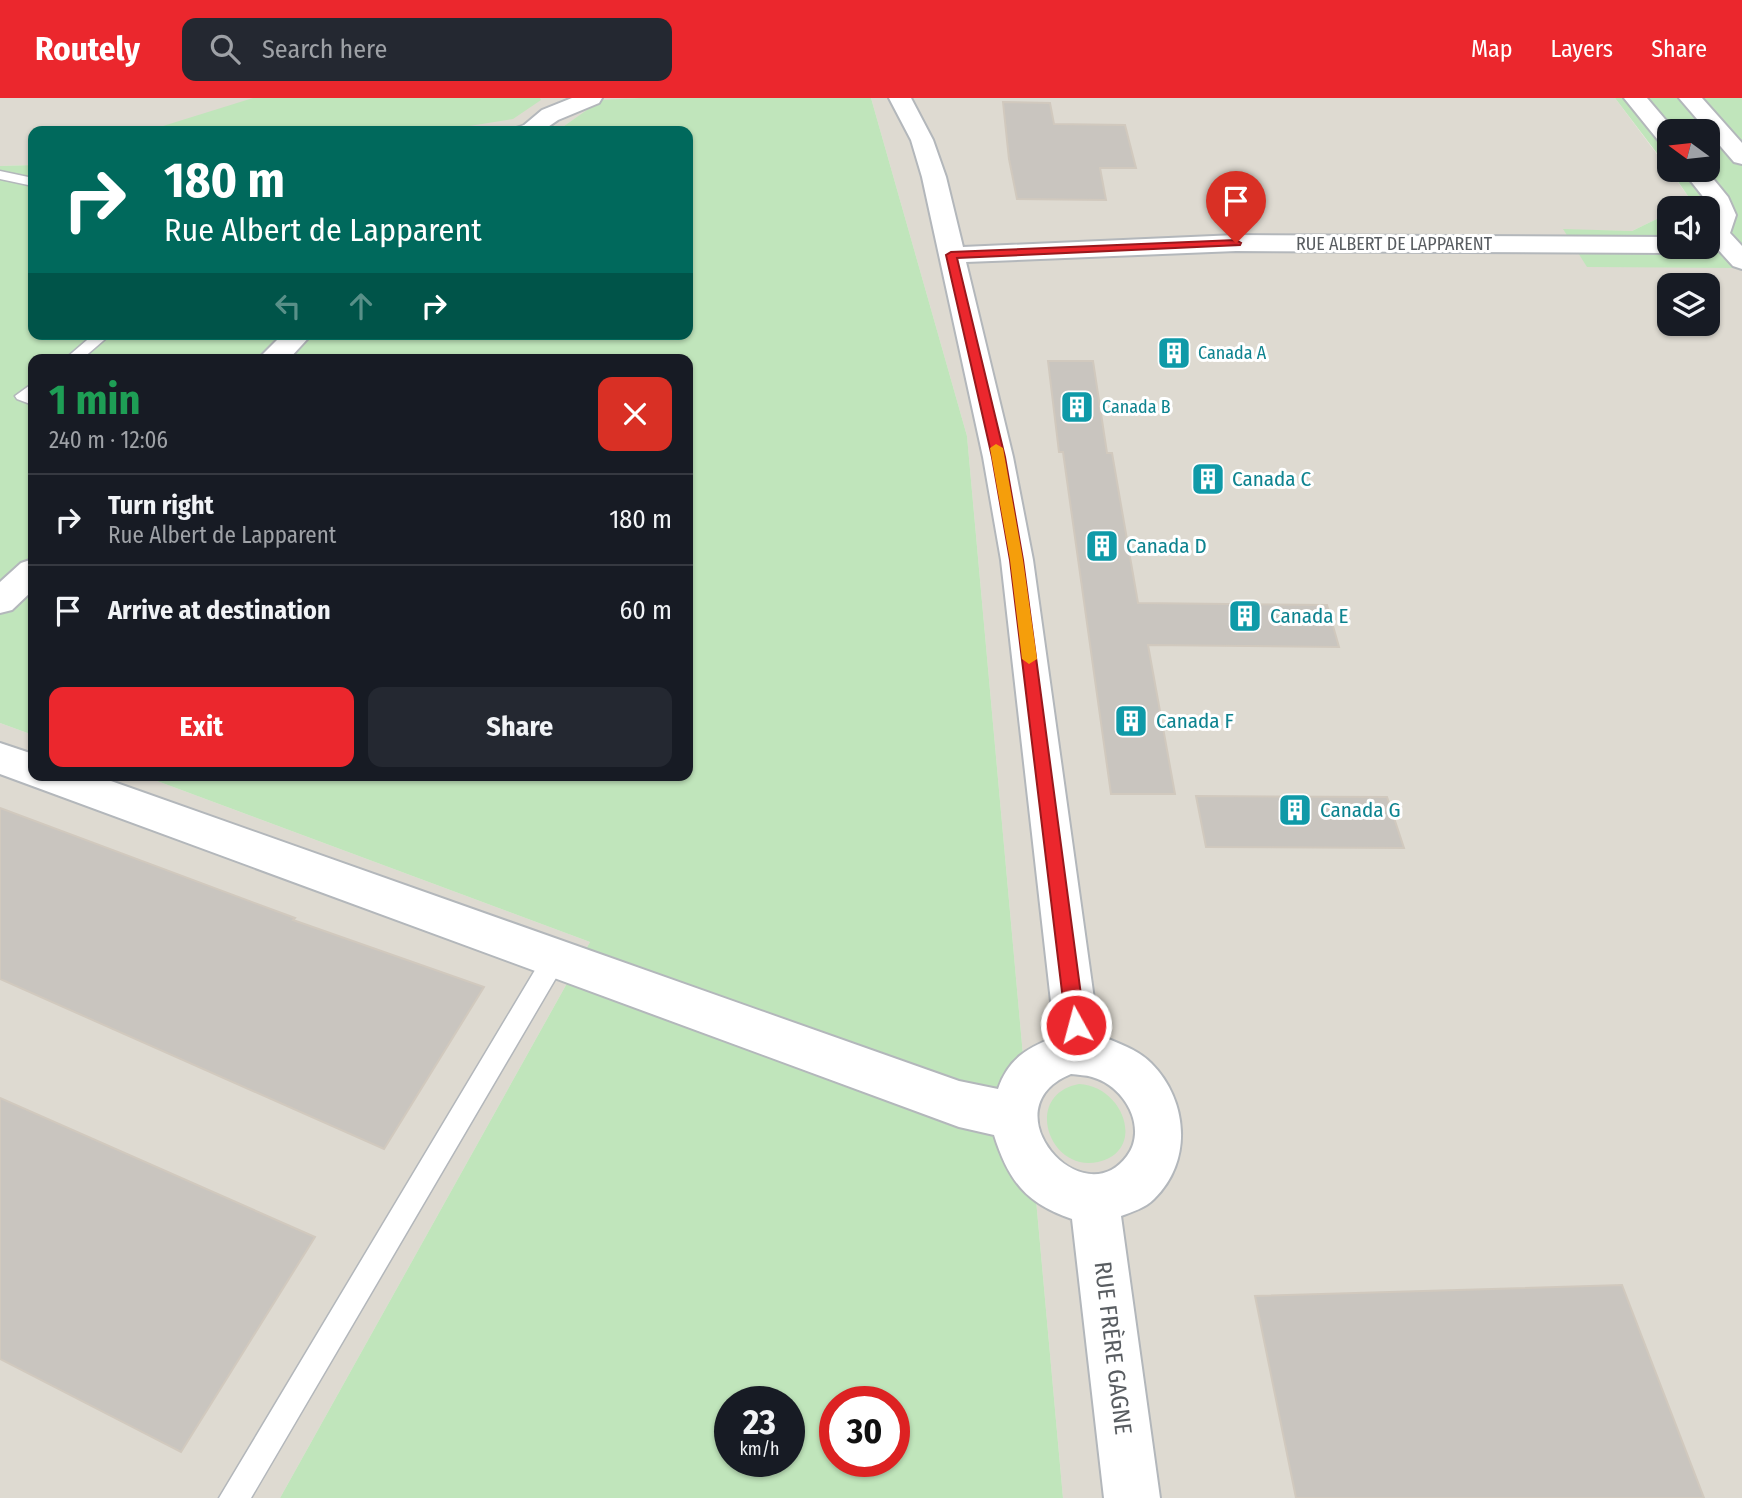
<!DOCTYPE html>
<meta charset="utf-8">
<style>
:root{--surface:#171b24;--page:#242831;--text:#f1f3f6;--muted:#9ea1a6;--line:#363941;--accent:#eb272d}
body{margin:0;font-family:"Fira Sans Condensed",sans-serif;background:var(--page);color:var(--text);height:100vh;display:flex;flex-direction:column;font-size:26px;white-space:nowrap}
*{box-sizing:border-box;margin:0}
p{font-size:23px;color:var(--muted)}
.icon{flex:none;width:38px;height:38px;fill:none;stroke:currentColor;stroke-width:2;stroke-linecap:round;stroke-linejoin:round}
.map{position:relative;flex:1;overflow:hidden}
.sheet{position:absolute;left:28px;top:256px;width:665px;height:427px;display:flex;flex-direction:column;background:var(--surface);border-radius:14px;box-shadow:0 2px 5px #0004}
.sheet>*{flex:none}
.top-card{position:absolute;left:28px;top:28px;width:665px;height:214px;border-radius:14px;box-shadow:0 2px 5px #0004;background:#00695c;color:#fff;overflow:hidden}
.needle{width:46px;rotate:285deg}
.fabs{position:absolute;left:1657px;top:21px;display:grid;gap:14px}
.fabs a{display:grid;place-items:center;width:63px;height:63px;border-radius:14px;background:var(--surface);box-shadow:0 2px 5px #0004;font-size:35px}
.speed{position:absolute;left:714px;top:1288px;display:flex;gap:14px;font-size:35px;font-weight:700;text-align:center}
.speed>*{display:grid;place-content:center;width:91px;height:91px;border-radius:50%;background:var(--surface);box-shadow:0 2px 5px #0004;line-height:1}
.speed small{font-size:18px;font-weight:400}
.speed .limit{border:10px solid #d22;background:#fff;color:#111}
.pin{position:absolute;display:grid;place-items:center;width:60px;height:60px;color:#fff;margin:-72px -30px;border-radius:50% 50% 50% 0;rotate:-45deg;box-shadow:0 0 7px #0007}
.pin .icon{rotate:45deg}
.me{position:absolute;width:77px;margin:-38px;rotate:353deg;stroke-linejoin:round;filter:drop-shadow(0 0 5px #0008)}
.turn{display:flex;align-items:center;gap:24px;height:147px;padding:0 21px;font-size:32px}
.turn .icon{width:91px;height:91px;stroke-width:2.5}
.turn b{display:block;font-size:49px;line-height:60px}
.lanes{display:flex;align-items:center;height:66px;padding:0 21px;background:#0003;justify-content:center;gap:35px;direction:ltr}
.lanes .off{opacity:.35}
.round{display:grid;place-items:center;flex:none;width:74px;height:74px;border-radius:14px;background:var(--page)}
.summary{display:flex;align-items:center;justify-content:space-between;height:119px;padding:0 21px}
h1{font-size:42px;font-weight:700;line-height:52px;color:#1e9e55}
.action{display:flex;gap:14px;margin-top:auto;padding:14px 21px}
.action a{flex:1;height:80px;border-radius:14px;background:var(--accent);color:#fff;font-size:28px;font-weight:700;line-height:80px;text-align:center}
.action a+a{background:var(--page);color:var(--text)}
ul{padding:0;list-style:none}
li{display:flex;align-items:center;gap:21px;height:91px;padding:0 21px;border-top:2px solid var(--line)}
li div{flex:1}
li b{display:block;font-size:26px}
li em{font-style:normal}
header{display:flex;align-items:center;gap:42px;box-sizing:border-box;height:98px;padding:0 35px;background:var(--accent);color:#fff}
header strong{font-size:33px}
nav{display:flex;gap:38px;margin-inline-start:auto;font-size:24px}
.search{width:490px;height:63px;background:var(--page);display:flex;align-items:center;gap:18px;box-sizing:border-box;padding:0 24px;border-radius:14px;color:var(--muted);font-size:26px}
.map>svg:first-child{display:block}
.education{fill:#dedad1;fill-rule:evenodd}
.green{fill:#c0e5bb;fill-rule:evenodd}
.building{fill:#c9c5bf;stroke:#d1c9be;stroke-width:2}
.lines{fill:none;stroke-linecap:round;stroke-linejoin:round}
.lane-casing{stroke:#b3b7bb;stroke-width:3}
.street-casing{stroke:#b3b7bb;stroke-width:4}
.lane{fill:#fff;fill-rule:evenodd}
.street{fill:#fff;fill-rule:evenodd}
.route{fill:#eb272d;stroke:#99191d;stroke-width:2}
.slow{fill:#f59e0b}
.labels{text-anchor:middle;stroke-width:6;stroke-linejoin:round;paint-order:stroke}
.far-street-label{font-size:18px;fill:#595d61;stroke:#fff}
.far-culture-label{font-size:18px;fill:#0d838f;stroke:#fff;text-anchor:start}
.culture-label{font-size:21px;fill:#0d838f;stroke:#fff;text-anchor:start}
.near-street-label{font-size:24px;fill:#595d61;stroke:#fff}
</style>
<header>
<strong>Routely</strong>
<div class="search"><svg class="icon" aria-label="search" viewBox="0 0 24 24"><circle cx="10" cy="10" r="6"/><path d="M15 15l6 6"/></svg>Search here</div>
<nav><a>Map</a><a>Layers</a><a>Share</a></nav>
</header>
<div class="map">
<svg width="1742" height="1400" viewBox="0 0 1742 1400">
<rect width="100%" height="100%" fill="#ece8e0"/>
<!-- education -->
<path class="education" d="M0 0H639L601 3 557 33H33V67L0 68Z
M871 0H1615L1688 98 1682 109 1670 110 1669 115 1632 133 1564 132 1742 170V1400H1063L967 338ZM1670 187H1708V226H1670Z
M0 625 33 637V677H141L590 844 280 1400H0Z"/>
<!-- green -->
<path class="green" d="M253 0H540L541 2 513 21 438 33H147Z
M639 0H871L967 338 1063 1400H280L590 844 141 677H688V261H33V637L0 625V68L33 67V236H688V33H557L601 2ZM730 1304H789V1363H730ZM835 1304H894V1363H835Z
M1615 0H1742V170L1587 169 1563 131 1632 133 1669 115 1670 149H1708V110H1679L1688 98 1670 72H1708V33H1670L1669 71Z
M1079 986C1124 988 1147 1053 1098 1064 1049 1075 1022 997 1079 986Z"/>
<!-- building -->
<path class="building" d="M1003 4 1050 5 1054 26 1125 27 1136 70H1100L1106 102 1017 101 1009 61Z
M1048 263H1093L1107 355H1112L1138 505 1327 507 1339 549 1148 547 1175 696H1111L1063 354H1059Z
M1196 698 1387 699 1404 750 1206 749Z
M0 710 295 820 293 822 484 889 384 1051 0 881Z
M0 1000 315 1139 181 1354 0 1261Z
M1622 1187 1704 1400H1296L1255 1198Z"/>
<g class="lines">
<defs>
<path id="lane" d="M534 24 540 28 538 31 505 33Z
M0 73 33 80V88L0 81Z
M94 236H111L82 261H65Z
M33 285V307L17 301 15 298Z
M555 849 563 852 567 860 563 868 251 1400H219L547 852Z"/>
<path id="street" d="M572 0H602L599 5 558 22 542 33H517L542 12Z
M889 0H911L933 42 946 79 963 149 1236 137 1670 139V149H1681L1670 155 1236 153 966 164 1013 359 1033 462 1099 937C1117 945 1137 951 1151 965 1188 1002 1193 1063 1154 1101 1145 1110 1132 1114 1121 1118L1160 1400H1104L1072 1121C1026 1106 1008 1082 994 1037L959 1029 0 676V645L33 656V677H94L959 983 998 991C1008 961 1027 950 1055 939L1001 462 983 359 922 79 911 42ZM1071 976C1078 977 1086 977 1092 979 1125 988 1148 1030 1127 1058 1082 1119 987 1010 1071 976Z
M1624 0H1647L1675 33H1670V49L1662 47Z
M1679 0H1702L1742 45V66L1734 64Z
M1682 72H1706L1728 99 1736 117 1730 135 1742 148V171L1733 168 1713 146 1708 148V127L1712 117 1705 101Z
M283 236H312L289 261H258Z
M33 461V492L12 512 0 515V484L21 465Z"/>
</defs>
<!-- lane casing -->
<use href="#lane" class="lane-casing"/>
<!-- street casing -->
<use href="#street" class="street-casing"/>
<!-- lane -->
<use href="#lane" class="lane"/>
<!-- street -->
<use href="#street" class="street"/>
</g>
<!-- route -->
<path class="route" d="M1236 142 1241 145 1240 147 957 160 1005 359 1023 462 1085 927 1082 933 1076 936 1069 933 1066 927 1010 462 992 359 946 157 951 154Z"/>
<!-- slow -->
<path class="slow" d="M996 346 1003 350 1023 462 1037 561 1029 566 1022 561 1010 462 990 350Z"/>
<!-- icons -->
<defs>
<symbol id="building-square" viewBox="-11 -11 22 22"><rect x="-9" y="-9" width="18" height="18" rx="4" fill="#0f9aa8" stroke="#fff"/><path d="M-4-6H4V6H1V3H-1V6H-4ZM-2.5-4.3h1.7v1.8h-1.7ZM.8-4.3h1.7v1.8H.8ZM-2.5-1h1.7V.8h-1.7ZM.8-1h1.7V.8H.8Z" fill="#fff"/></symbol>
</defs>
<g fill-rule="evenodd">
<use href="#building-square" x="1155" y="236" width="38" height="38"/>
<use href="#building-square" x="1058" y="290" width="38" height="38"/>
<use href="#building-square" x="1189" y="362" width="38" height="38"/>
<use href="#building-square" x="1083" y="429" width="38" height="38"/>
<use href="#building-square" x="1226" y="499" width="38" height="38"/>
<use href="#building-square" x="1112" y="604" width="38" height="38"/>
<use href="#building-square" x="1276" y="693" width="38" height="38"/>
</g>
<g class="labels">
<!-- far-street labels -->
<g class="far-street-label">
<text x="1394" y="152">RUE ALBERT DE LAPPARENT</text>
</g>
<!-- far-culture labels -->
<g class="far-culture-label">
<text x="1198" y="261">Canada A</text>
<text x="1102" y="315">Canada B</text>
</g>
<!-- culture labels -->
<g class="culture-label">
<text x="1232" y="388">Canada C</text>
<text x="1126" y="455">Canada D</text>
<text x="1270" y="525">Canada E</text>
<text x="1156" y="630">Canada F</text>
<text x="1320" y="719">Canada G</text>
</g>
<!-- near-street labels -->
<g class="near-street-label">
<text transform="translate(1113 1250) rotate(83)" y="8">RUE FRÈRE GAGNE</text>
</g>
</g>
</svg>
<div class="fabs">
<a><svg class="needle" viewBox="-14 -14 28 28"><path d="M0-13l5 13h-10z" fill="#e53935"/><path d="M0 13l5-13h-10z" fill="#9ea1a6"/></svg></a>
<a><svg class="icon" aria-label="sound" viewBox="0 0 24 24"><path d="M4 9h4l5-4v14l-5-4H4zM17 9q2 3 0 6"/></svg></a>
<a><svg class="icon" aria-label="layers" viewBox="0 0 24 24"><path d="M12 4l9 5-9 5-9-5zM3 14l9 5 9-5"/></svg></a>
</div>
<div class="speed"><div>23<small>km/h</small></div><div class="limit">30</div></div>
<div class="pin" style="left:1236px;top:145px;background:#d93025"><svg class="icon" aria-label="arrive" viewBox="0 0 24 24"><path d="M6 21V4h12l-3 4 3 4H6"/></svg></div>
<svg class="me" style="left:1076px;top:927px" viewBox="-20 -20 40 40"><circle r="17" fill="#eb272d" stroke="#fff" stroke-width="3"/><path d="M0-11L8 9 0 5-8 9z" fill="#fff"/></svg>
<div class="top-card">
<div class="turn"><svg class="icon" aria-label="right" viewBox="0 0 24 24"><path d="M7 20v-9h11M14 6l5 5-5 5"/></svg><div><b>180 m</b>Rue Albert de Lapparent</div></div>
<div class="lanes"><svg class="icon off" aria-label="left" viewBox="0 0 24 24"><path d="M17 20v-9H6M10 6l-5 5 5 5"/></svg><svg class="icon off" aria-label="ahead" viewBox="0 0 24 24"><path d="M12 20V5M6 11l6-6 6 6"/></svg><svg class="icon" aria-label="right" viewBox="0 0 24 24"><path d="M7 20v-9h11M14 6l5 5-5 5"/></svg></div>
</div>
<section class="sheet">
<div class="summary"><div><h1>1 min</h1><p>240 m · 12:06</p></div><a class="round" style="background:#d93025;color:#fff"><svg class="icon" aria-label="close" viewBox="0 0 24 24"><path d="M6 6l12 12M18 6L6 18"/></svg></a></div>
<ul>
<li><svg class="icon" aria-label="right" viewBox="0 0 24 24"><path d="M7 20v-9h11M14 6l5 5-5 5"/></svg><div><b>Turn right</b><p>Rue Albert de Lapparent</p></div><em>180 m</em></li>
<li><svg class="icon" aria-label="arrive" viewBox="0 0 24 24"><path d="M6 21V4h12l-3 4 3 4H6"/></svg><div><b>Arrive at destination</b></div><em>60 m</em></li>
</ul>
<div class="action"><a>Exit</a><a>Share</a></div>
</section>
</div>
